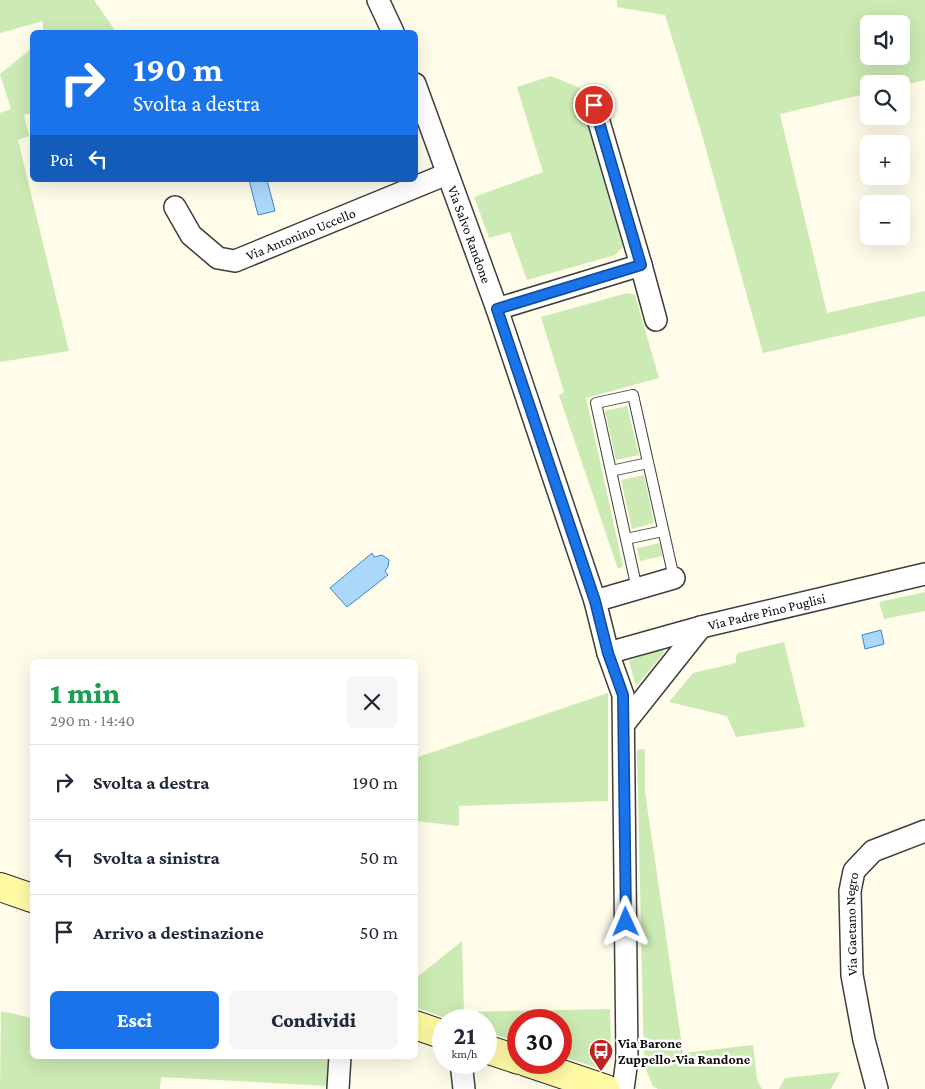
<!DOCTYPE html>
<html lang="it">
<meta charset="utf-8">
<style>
:root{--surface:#fff;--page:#f6f6f7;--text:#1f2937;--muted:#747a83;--line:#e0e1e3;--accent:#1a73e8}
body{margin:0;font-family:"Crimson Pro",serif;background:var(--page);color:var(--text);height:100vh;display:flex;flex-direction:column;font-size:19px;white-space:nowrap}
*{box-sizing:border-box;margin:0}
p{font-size:16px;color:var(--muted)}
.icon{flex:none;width:28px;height:28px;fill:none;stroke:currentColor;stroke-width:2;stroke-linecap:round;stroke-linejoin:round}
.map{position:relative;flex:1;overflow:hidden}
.sheet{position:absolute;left:30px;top:659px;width:388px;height:400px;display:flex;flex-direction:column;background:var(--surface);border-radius:8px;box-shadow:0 5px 20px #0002}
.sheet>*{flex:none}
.top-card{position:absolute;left:30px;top:30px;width:388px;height:152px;border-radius:8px;box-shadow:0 5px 20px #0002;background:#1a73e8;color:#fff;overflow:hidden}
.fabs{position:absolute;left:860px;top:15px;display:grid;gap:10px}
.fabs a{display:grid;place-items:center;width:50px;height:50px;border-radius:8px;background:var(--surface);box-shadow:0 5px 20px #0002;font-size:25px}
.speed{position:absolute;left:432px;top:1009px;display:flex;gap:10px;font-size:25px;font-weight:700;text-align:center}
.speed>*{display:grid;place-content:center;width:65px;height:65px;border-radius:50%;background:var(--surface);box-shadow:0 5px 20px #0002;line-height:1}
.speed small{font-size:12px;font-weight:400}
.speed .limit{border:8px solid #d22;background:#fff;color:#111}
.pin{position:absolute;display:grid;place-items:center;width:42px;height:42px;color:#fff;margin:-21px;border:2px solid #fff;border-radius:50%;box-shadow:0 1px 5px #0007}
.me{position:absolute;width:55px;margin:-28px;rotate:359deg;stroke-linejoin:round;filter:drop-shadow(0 0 4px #0008)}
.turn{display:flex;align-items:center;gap:18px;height:105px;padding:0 20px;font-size:22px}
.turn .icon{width:65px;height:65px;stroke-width:2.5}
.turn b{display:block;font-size:35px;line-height:42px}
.then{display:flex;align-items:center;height:48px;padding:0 20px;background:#0003;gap:10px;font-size:19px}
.round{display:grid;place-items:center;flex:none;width:52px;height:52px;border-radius:8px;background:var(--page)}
.head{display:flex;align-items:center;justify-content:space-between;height:85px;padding:0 20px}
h1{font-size:30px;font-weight:800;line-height:38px;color:#1e9e55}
.action{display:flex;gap:10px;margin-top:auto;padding:10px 20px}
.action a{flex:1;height:58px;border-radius:8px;background:var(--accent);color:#fff;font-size:20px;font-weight:800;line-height:58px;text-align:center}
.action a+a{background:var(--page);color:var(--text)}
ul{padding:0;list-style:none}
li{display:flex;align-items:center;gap:15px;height:75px;padding:0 20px;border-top:1px solid var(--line)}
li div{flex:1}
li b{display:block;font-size:19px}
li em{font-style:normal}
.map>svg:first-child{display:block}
.green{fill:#cceab3;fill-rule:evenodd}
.water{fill:#add7f8;stroke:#3187d2}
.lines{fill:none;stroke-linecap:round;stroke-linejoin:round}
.service-casing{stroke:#3e3e3e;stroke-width:12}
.minor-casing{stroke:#3e3e3e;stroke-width:24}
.secondary-casing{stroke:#2d2d2d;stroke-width:30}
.service{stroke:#fff;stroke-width:10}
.minor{stroke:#fff;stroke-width:21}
.secondary{stroke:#fffba5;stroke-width:28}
.route-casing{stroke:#114b97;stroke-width:12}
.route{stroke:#1a73e8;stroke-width:9}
.labels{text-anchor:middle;stroke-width:5;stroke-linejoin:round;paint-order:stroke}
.street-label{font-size:14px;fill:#0b0b0b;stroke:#fff}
.poi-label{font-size:14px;font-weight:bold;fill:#0b0b0b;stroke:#fff;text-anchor:start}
</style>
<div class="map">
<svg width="925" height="1089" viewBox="0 0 925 1089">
<rect width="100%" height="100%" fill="#fffcea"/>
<!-- green -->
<path class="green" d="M0 0H94L116 32H43V21L0 33Z
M617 0H925V80L901 86V84H869V93L780 114 827 313 925 291V316L763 353 700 128 665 15 617 7ZM869 24H901V56H869Z
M32 48V113L24 115 29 136 18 140 69 351 0 362V113L11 109 0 74Z
M551 76 580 88 578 92 623 247 615 255 527 280 510 232 489 238 474 197 543 172 517 87Z
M627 293 635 295 659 378 586 398 623 566 618 569 559 395 564 392 541 317Z
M627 406 639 455 616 460 605 411Z
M644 475 654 523 632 529 621 480Z
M660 543 662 556 640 561 637 548Z
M925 592V611L884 619 879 602Z
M784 642 805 727 736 737 727 716 669 702 693 673 736 663V656L738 653Z
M662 648 664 653 636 686 629 661Z
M608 693V801L459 806V826L415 821V758Z
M645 749V792L683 1053 753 1045 757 1080 762 1089H658L653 1086 644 1065 637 750Z
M462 941 464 1012 610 1009 611 1048 603 1070 561 1056V1020H519V1042L486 1032V1020H451L415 1007V979Z
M1 1011 32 1018V1056H331L329 1086 161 1077 160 1089H0Z
M840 1072 831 1089H779L785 1078Z"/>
<!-- water -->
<path class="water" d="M249 180H267L275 211 258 215Z
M372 553 374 557 382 555 389 560 388 567 385 571 388 575 347 607 330 588Z
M881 630 884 644 865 649 862 635Z"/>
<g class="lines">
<defs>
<path id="service" d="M611 471 648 463
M626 539 663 531
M637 589 596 403 633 395 674 578"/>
<g id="minor">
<path d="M378 0 393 32"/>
<path id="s1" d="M415 84 497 309 595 601 608 653 623 695 627 1060 623 1089"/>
<path id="s2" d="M175 207 191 235 218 258 235 261 447 174"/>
<path d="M641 265 656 320"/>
<path d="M497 309 641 265 594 105"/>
<path d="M595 601 674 578"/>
<path id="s3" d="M608 653 701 627 925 574"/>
<path d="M624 724 701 627"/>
<path d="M461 1062 464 1089"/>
<path d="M338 1089 340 1056"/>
<path id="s4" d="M877 1089 864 1040 852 975 850 891 854 871 873 851 925 831"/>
</g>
<path id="secondary" d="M0 887 32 898
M415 1025 444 1035
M486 1049 519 1060
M526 1062 606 1089"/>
</defs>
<!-- service casing -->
<use href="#service" class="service-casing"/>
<!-- minor casing -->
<use href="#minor" class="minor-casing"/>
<!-- secondary casing -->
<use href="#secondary" class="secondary-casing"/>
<!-- service -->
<use href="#service" class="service"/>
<!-- minor -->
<use href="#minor" class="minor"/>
<!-- secondary -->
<use href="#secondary" class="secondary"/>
</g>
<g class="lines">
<defs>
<path id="route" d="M594 105 641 265 497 309 595 601 608 653 623 695 626 922"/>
</defs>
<!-- route casing -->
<use href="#route" class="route-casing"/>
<!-- route -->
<use href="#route" class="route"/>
</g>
<!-- icons -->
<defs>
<symbol id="bus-pin" viewBox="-11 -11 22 30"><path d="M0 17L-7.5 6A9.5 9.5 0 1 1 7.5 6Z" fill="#c0221f" stroke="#fff"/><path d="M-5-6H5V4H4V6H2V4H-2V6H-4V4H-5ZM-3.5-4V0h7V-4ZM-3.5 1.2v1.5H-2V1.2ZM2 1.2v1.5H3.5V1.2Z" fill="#fff"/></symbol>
</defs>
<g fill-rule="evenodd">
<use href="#bus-pin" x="587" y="1037" width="28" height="38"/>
</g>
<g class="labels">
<!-- street labels -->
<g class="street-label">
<text dy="5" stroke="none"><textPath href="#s2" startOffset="156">Via Antonino Uccello</textPath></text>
<text dy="5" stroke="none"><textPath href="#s1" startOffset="160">Via Salvo Randone</textPath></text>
<text dy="5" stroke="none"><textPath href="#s3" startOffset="164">Via Padre Pino Puglisi</textPath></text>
<text dy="5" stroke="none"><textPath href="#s4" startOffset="168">Via Gaetano Negro</textPath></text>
</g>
<!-- poi labels -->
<g class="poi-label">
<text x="618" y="1048">Via Barone<tspan x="618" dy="16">Zuppello-Via Randone</tspan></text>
</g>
</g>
</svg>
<div class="fabs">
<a><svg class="icon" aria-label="sound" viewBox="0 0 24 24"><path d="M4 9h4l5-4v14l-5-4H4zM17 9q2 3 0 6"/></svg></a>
<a><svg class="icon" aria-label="search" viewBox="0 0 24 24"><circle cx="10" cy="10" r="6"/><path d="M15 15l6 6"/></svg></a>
<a>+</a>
<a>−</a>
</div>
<div class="speed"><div>21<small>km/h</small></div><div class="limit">30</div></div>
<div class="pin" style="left:594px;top:105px;background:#d93025"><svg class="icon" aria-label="arrive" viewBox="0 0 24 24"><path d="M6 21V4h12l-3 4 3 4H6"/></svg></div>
<svg class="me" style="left:626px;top:922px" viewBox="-20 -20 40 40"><path d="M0-17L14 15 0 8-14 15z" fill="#1a73e8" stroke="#fff" stroke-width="4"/></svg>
<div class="top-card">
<div class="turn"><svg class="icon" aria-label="right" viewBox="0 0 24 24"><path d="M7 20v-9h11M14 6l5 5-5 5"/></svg><div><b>190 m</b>Svolta a destra</div></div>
<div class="then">Poi<svg class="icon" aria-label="left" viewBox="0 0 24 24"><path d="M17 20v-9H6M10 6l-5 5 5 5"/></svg></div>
</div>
<section class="sheet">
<div class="head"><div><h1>1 min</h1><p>290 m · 14:40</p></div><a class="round"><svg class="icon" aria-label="close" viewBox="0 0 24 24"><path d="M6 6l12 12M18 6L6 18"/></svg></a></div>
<ul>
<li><svg class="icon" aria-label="right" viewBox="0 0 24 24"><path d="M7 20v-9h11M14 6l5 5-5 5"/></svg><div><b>Svolta a destra</b></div><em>190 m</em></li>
<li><svg class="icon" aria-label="left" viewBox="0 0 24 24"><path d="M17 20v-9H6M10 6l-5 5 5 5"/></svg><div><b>Svolta a sinistra</b></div><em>50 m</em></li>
<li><svg class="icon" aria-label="arrive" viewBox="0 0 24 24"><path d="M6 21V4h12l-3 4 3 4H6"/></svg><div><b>Arrivo a destinazione</b></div><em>50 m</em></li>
</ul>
<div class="action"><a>Esci</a><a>Condividi</a></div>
</section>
</div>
